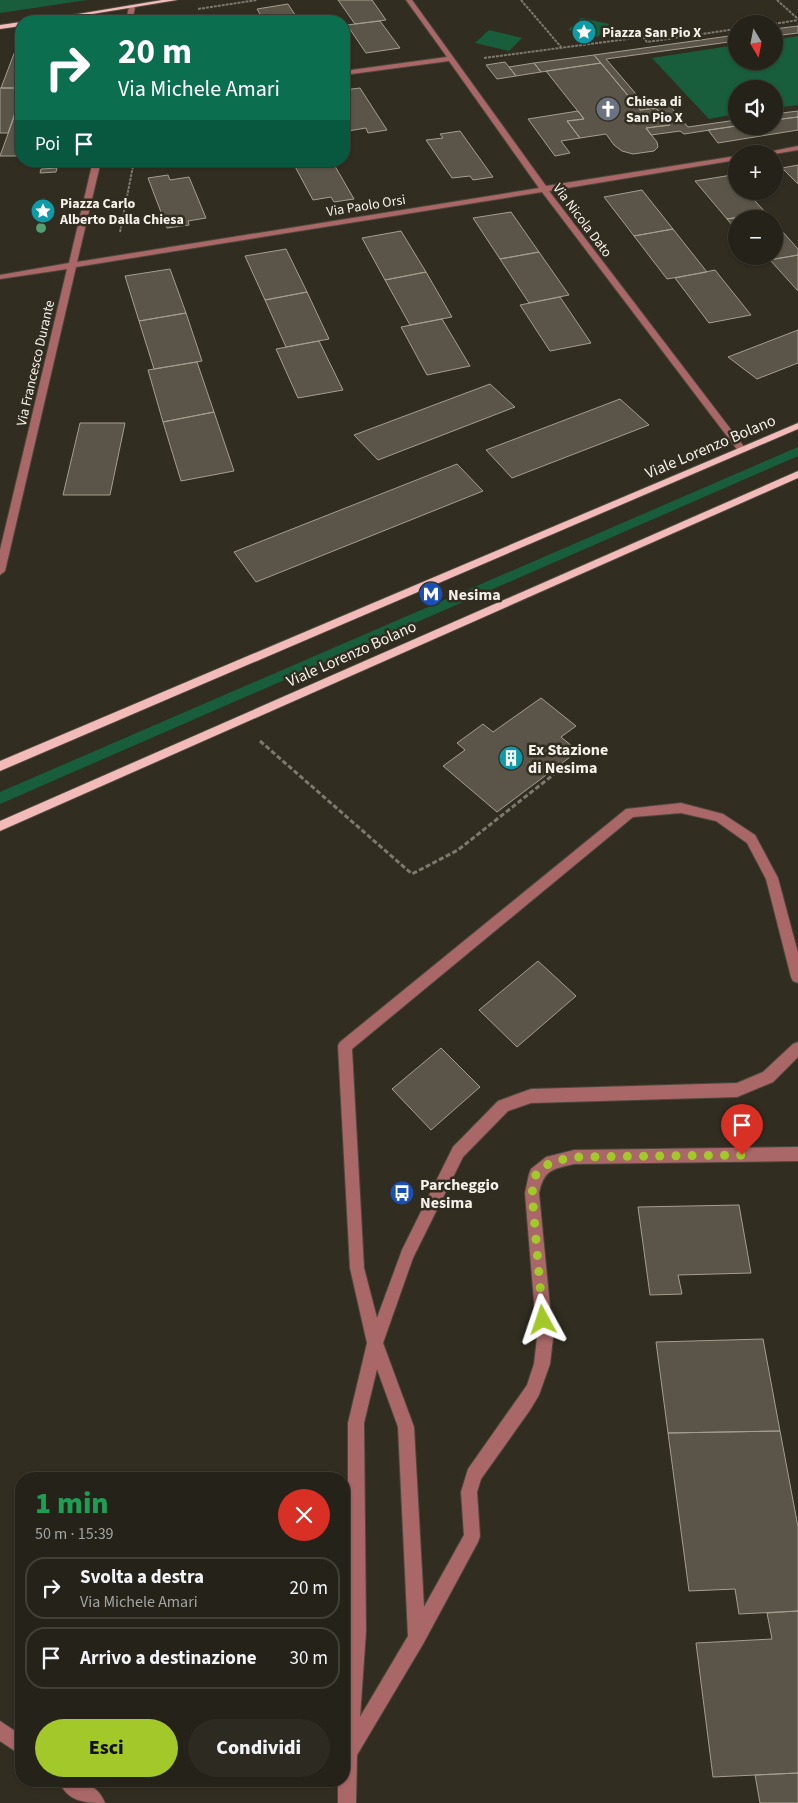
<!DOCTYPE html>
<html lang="it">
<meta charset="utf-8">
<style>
:root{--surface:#252219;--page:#2d2a22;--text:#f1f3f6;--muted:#a3a4a2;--line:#423f38;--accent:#a2c929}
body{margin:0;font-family:"Source Sans 3",sans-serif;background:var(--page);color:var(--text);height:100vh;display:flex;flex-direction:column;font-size:19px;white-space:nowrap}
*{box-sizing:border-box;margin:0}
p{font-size:16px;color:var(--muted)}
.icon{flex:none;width:28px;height:28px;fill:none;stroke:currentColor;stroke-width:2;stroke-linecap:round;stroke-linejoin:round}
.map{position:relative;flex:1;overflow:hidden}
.drawer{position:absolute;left:15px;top:1472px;width:335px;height:315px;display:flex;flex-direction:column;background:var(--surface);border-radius:20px;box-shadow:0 1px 4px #0004,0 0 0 1px var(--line)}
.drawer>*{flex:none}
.top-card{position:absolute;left:15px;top:15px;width:335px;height:152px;border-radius:20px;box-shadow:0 1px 4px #0004,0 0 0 1px var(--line);background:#0b6e4f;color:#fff;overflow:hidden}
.needle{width:32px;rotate:170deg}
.controls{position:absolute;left:728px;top:15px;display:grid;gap:10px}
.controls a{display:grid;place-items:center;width:55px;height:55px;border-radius:50%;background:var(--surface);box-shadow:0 1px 4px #0004,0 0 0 1px var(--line);font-size:25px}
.pin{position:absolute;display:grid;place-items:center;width:42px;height:42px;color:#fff;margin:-51px -21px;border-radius:50% 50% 50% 0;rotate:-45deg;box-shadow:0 0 5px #0007}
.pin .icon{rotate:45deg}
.me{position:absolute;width:55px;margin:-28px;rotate:355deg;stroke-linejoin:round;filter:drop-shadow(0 0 4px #0008)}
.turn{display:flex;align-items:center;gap:18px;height:105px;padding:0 20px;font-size:22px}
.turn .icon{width:65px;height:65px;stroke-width:2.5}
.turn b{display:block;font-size:35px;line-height:42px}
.then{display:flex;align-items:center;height:48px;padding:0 20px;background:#0003;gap:10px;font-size:19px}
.round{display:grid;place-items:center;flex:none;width:52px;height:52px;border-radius:26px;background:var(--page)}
.headline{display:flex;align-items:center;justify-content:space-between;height:85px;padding:0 20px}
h1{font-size:30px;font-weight:800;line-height:38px;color:#1e9e55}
.action{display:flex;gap:10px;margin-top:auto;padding:10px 20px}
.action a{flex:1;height:58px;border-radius:30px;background:var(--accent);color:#111;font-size:20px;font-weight:800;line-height:58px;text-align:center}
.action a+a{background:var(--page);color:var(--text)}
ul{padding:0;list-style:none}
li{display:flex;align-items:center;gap:15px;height:62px;margin:0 10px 8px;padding:0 10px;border:2px solid var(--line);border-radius:20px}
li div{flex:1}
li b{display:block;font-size:19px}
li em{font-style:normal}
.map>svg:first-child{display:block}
.green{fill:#195e3c}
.building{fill:#5a5548;stroke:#a49e90}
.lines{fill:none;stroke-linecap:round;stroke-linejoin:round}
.minor-casing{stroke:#4c483d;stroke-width:2}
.major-casing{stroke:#4c483d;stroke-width:2}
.path-far1{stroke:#7d796f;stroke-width:2;stroke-dasharray:3 1;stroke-linecap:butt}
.path{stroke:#7d796f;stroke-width:3;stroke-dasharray:5 2.5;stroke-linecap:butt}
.minor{fill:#a96768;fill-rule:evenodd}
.major{fill:#f2bbba;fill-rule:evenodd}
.tree{fill:#559e70}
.route{stroke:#a2c929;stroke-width:9;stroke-dasharray:0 16.2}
.labels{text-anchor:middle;stroke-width:5;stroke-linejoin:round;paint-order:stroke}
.far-poi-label{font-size:14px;font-weight:bold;fill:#f5f1ea;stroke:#312d21;text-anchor:start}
.far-street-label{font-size:14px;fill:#f5f1ea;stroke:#312d21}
.street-label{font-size:16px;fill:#f5f1ea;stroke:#312d21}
.poi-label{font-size:16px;font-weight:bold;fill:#f5f1ea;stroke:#312d21;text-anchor:start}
</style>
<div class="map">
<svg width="798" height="1803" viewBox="0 0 798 1803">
<rect width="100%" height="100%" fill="#312d21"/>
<!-- green -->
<path class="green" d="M0 0H87L0 13Z
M581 18 609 24 598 37 568 30Z
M489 30 522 38 509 51 475 43Z
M798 36V105L774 108V89H736V114L709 119 652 58 736 45V61H774V40Z
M798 447V456L0 804V792Z"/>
<!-- building -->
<path class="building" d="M338 0H372L386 20 355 24Z
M288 4 299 21H264L257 9Z
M208 15 211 21 176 20Z
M380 21 400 48 366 53 347 25Z
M798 26V33L774 36V29Z
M736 35V41L606 59 642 101 663 98 688 127 736 120V126L684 134 680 131 651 135 646 128 670 125 656 108 640 110 594 55Z
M15 51H21V88H1Z
M594 55 601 63 541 72 534 63Z
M505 62 516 76 497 79 486 65Z
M534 63 541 72 516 76 509 67Z
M601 63 640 110 656 108 670 125 646 128 657 142 658 147 654 151 633 154 622 151 614 145 606 134 580 138 567 121 584 119 546 71Z
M0 88H21V95L8 133H0Z
M360 88 387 130 368 133 366 128 348 131 344 124V90Z
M17 109H21V156H0Z
M578 111 584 119 567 121 580 138 561 141 570 153 555 156 528 119Z
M798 111V117L774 120V114Z
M798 117V130L718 143 708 130 736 126H774V120Z
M460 131 493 177 473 180 470 176 452 178 426 140 443 138 440 134Z
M292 161H332L354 199 334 202 331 197 313 200Z
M798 165V184L782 168Z
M57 168 56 172 40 173 41 169Z
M168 175 170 180 189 177 206 218 188 221 189 225 167 228 148 178Z
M732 175 736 180V191H746L766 213 727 219 695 181Z
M642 190 673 229 634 236 604 197Z
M511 212 539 252 500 259 473 218Z
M766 213 771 219H736V230L727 219Z
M774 222 798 249V255L763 261 759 256H774Z
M673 229 707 272 667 279 634 236Z
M401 231 426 272 385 280 362 238Z
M286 249 307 292 265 300 245 256Z
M539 252 569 295 529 303 500 259Z
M798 255V291L770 260Z
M170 269 186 313 139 321 125 276Z
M715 270 751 315 709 323 675 278Z
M426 272 452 317 410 325 385 280Z
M307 292 329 339 286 347 265 300Z
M560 297 591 343 550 351 520 305Z
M186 313 202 361 154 369 139 321Z
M442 319 470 366 427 375 401 327Z
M798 330V363L757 379 728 357Z
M319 341 343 390 298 398 276 349Z
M197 362 214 412 163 422 148 370Z
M490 384 515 407 378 460 354 435Z
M620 399 649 425 512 478 486 450Z
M214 412 234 471 181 481 163 422Z
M80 423H125L110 495H63Z
M457 464 483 491 256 582 234 552Z
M541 698 576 726 561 737 578 751 497 812 443 766 465 750 457 743 483 724 493 732Z
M538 961 576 996 517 1047 479 1010Z
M441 1048 480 1087 431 1130 392 1089Z
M739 1205 751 1273 678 1275 682 1294 650 1295 638 1207Z
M763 1339 780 1431 668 1433 656 1342Z
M780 1431 798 1527V1611L739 1614 735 1589 689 1591 668 1433Z
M798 1611V1773L713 1777 696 1643 772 1639 767 1613Z
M798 1773V1803H760L755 1775Z"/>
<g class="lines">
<defs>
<path id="minor" d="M406 0H412L546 186 736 156V160L549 191 745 448V452H739L542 192 76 267 5 571 0 575V550L67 269 0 279V275L69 263 93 161H101L77 262 539 188 449 61 344 75V71L447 57Z
M132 5 135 7 132 21H126L129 7Z
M798 146V150L774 154H758Z
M681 803 723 814 755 835 778 878 798 953V983L793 981 791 977 766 879 747 843 716 821 681 813 633 817 352 1049 364 1268 377 1318 402 1250 453 1147 498 1101 531 1089 737 1083 763 1072 793 1044 798 1042V1057L773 1082 737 1097 531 1103 508 1111 463 1157 413 1258 383 1343 414 1427 424 1607 464 1535 461 1492 468 1469 518 1398 527 1385 534 1364 537 1338 525 1193 529 1174 531 1169 546 1157 574 1150 798 1147V1161L574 1164C552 1169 544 1170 539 1193L553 1338 550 1364 539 1395 530 1410 481 1479 477 1492 480 1536 478 1542 423 1644 357 1755 356 1803H338V1781H344V1690L348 1631V1423L367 1343 350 1268 338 1046 340 1042 626 809ZM377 1369 398 1427 408 1636 360 1717 366 1631 364 1423Z
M0 1721 21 1735V1755L0 1741Z
M59 1781C78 1781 97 1782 105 1803 86 1803 67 1802 59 1781Z"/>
<path id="major" d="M162 0H177L50 21H36Z
M21 22V26L0 29V25Z
M798 423V429L0 771V761Z
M798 471V478L0 831V821Z"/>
</defs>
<!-- minor casing -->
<use href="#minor" class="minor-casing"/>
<!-- major casing -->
<use href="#major" class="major-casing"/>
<!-- path-far1 -->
<path class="path-far1" d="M521 0 561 47
M777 0 798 19
M198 9 257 0
M774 24 798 20
M484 58 643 37 647 42 736 29
M120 232 134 161"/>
<!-- path -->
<path class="path" d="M260 741 412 874 458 850 558 771"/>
<!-- minor -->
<use href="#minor" class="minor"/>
<!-- major -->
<use href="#major" class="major"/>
</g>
<!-- trees -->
<g class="tree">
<circle cx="44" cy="203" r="4.5"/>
<circle cx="41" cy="228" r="5"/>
</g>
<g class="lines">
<!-- route -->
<path class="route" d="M543 1320 532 1193 536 1174 551 1162 574 1157 742 1155"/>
</g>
<!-- icons -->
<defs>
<symbol id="sight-disc" viewBox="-11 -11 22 22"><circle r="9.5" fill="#0f9aa8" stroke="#312d21"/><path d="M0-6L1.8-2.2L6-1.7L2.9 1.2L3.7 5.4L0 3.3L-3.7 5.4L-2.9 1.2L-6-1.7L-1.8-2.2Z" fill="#fff"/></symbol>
<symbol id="church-disc" viewBox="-11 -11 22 22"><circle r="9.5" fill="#6b7280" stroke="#312d21"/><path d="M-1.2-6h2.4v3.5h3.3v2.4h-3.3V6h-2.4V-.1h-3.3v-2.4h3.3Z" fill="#fff"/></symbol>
<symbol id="metro-disc" viewBox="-11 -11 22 22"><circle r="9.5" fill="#1a4fb4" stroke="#312d21"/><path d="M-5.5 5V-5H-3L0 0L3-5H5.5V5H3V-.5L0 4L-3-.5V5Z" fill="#fff"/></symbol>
<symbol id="building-disc" viewBox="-11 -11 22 22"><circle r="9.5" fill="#0f9aa8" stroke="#312d21"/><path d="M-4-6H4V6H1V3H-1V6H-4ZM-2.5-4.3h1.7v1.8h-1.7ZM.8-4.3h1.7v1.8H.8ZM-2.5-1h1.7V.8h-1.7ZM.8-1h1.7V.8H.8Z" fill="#fff"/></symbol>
<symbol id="bus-disc" viewBox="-11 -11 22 22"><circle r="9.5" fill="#1a4fb4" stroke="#312d21"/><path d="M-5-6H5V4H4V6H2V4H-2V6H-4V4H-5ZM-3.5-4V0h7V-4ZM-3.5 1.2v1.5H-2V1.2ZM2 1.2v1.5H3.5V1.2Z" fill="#fff"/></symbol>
</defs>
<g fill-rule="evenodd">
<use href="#sight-disc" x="570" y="18" width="28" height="28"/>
<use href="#church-disc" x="594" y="95" width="28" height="28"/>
<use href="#sight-disc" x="29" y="197" width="28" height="28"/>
<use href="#metro-disc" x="417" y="580" width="28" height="28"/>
<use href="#building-disc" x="497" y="744" width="28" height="28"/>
<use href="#bus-disc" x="388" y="1179" width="28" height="28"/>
</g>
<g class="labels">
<!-- far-poi labels -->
<g class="far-poi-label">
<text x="602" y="37">Piazza San Pio X</text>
<text x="626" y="106">Chiesa di<tspan x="626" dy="16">San Pio X</tspan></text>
<text x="60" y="208">Piazza Carlo<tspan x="60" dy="16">Alberto Dalla Chiesa</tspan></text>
</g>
<!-- far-street labels -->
<g class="far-street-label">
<text transform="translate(366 205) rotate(-9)" y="5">Via Paolo Orsi</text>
<text transform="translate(583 220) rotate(53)" y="5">Via Nicola Dato</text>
<text transform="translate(35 363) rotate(-77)" y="5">Via Francesco Durante</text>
</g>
<!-- street labels -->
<g class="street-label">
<text transform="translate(710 446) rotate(-23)" y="6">Viale Lorenzo Bolano</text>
<text transform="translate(351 653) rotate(-24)" y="6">Viale Lorenzo Bolano</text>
</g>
<!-- poi labels -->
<g class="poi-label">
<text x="448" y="600">Nesima</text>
<text x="528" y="755">Ex Stazione<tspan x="528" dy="18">di Nesima</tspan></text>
<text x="420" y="1190">Parcheggio<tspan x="420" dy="18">Nesima</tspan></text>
</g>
</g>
</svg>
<div class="controls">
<a><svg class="needle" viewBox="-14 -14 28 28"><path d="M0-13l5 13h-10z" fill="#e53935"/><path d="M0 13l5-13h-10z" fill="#a3a4a2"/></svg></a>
<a><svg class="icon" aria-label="sound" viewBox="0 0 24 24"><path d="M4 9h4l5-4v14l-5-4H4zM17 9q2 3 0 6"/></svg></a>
<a>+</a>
<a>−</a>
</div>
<div class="pin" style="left:742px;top:1155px;background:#d93025"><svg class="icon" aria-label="arrive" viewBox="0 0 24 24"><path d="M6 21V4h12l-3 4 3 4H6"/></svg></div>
<svg class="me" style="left:543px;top:1320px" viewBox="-20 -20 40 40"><path d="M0-17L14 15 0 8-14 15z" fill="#a2c929" stroke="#fff" stroke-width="4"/></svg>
<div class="top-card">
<div class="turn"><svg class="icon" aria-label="right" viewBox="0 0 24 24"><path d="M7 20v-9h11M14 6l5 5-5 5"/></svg><div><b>20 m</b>Via Michele Amari</div></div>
<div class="then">Poi<svg class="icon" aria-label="arrive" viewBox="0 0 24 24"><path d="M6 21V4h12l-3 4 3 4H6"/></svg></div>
</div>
<section class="drawer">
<div class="headline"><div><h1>1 min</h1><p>50 m · 15:39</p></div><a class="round" style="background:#d93025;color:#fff"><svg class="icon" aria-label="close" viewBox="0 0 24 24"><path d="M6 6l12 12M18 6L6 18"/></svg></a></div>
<ul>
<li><svg class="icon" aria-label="right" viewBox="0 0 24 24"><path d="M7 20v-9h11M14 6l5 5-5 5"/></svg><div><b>Svolta a destra</b><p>Via Michele Amari</p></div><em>20 m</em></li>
<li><svg class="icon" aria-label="arrive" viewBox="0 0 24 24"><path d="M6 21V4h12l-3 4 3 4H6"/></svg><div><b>Arrivo a destinazione</b></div><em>30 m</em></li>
</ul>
<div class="action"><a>Esci</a><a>Condividi</a></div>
</section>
</div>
